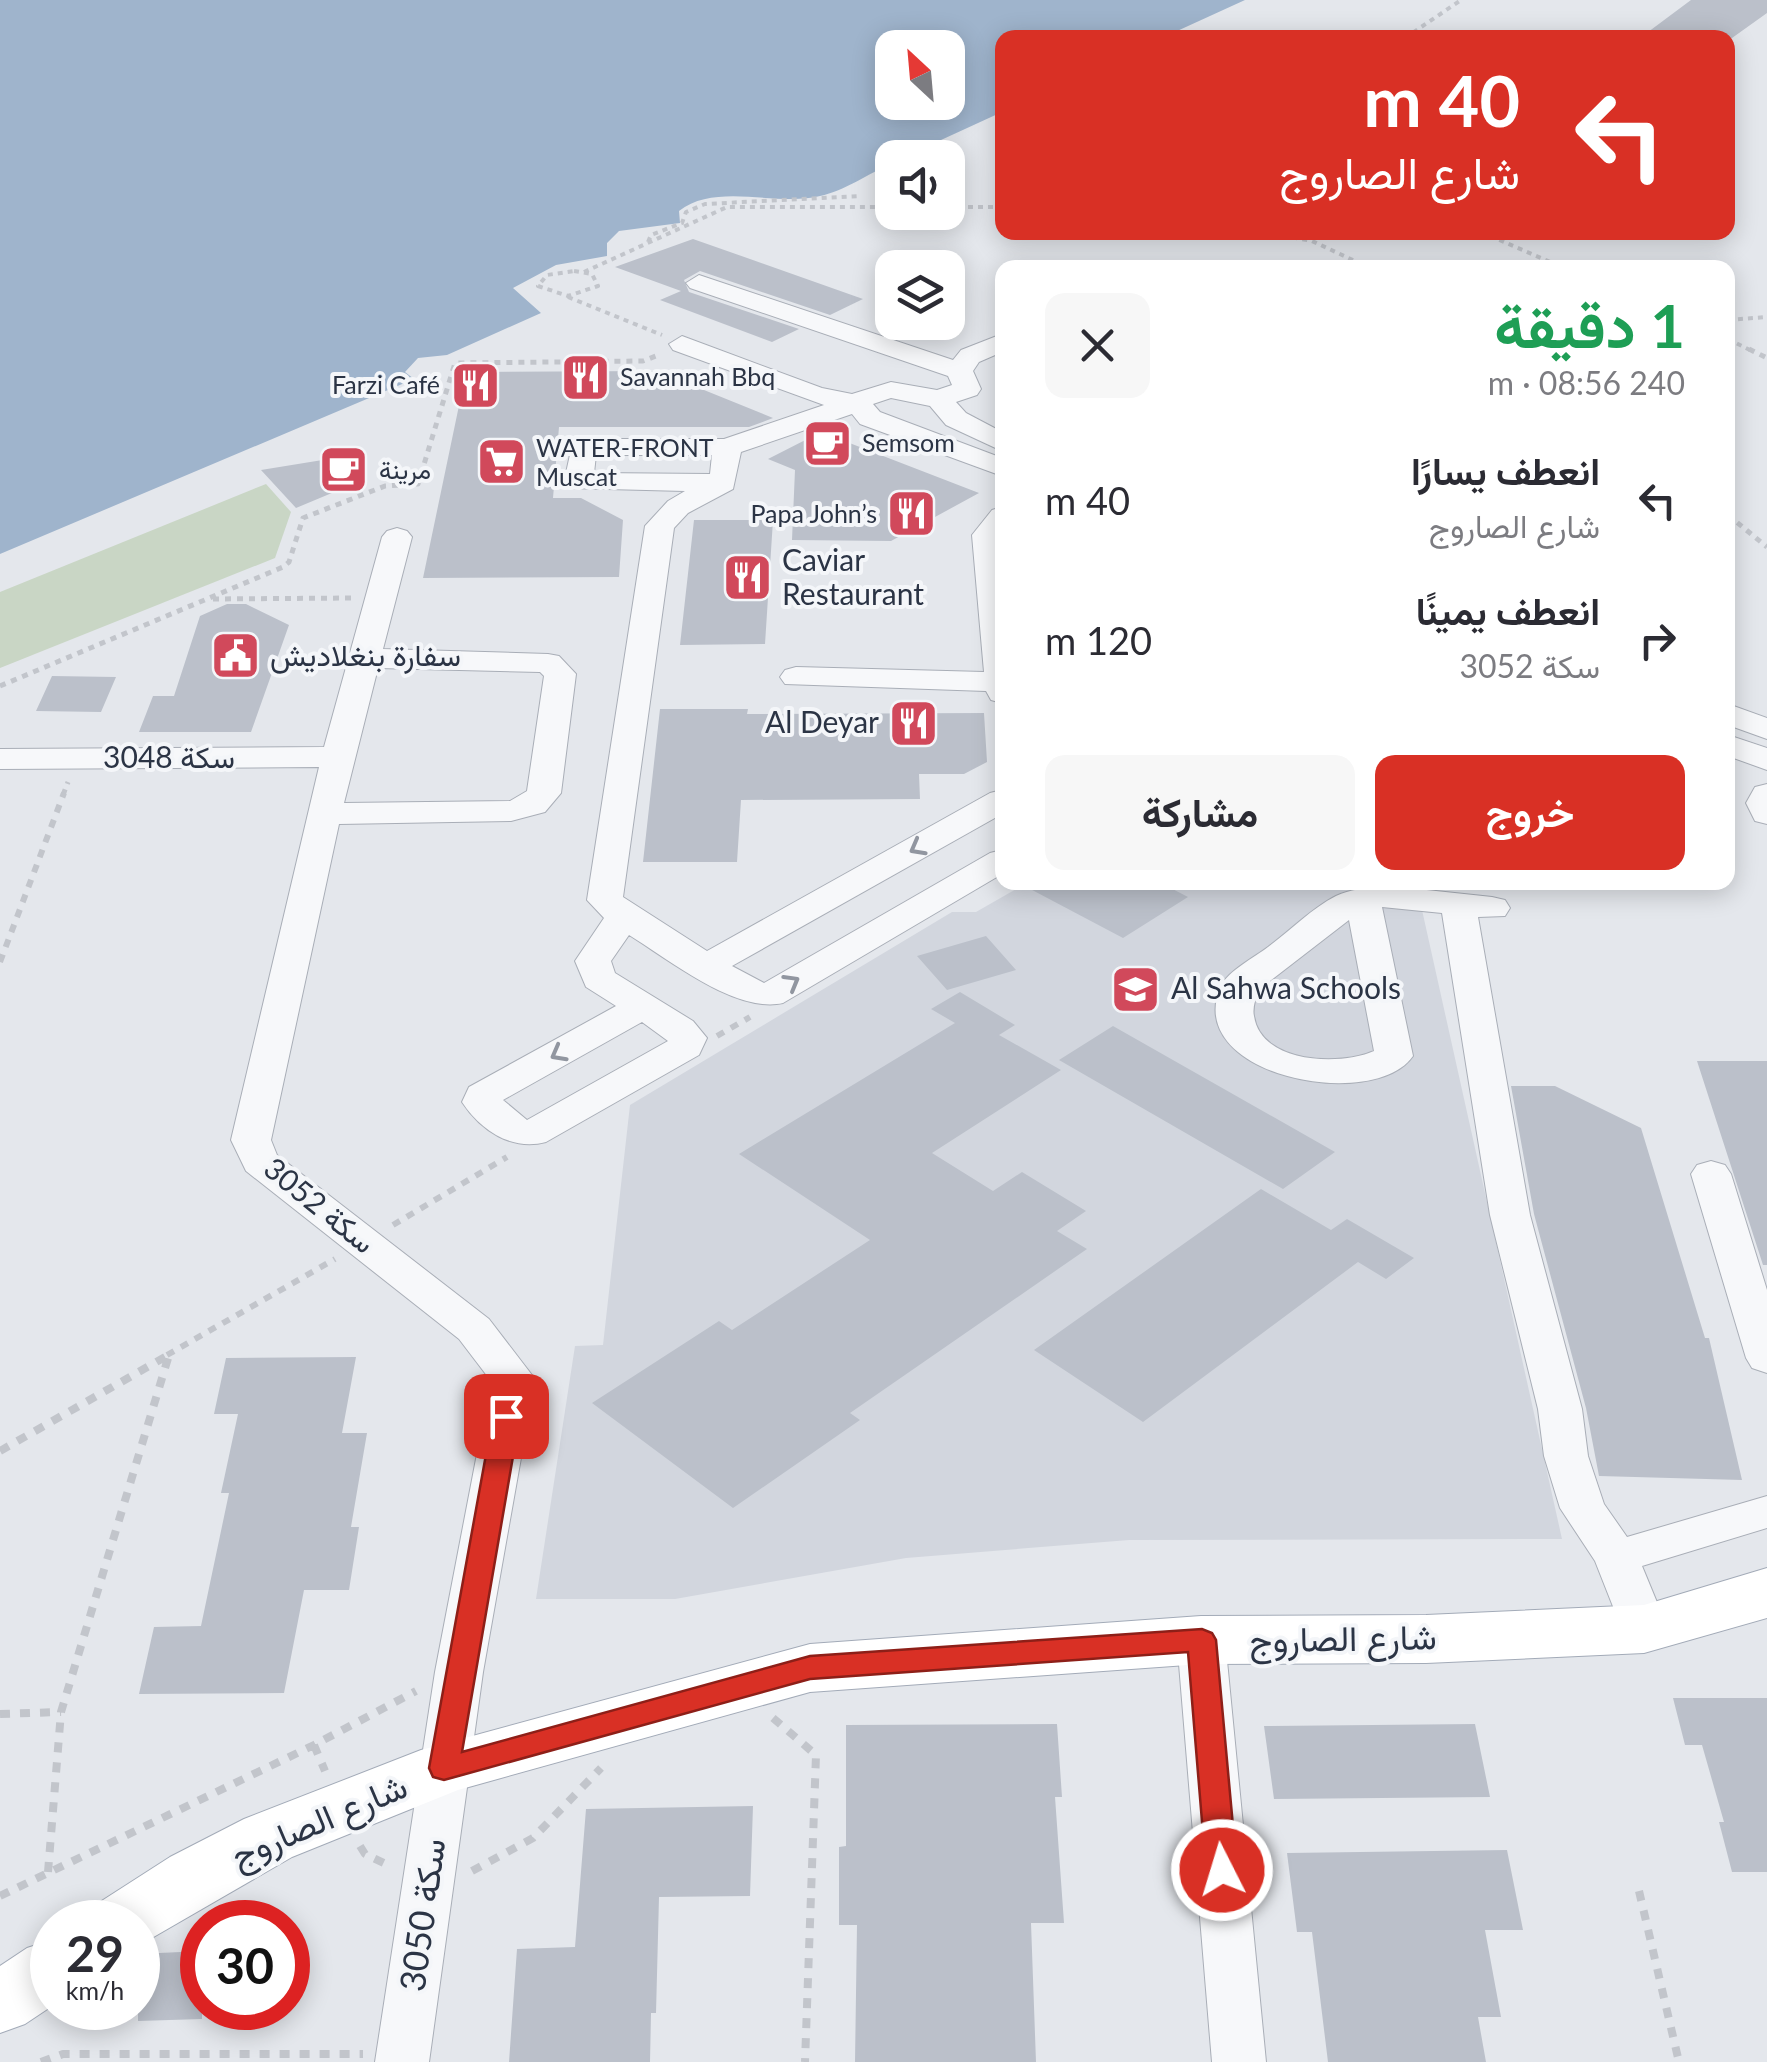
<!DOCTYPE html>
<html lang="ar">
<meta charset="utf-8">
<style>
:root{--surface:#fff;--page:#f7f7f7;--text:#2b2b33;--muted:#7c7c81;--accent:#d93025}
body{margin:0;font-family:Lato,Vazirmatn,sans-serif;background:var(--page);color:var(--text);direction:rtl;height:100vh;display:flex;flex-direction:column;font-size:38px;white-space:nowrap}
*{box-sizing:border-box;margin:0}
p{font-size:32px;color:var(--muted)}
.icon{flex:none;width:55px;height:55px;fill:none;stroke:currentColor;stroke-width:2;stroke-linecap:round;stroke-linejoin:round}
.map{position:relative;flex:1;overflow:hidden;direction:ltr}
.panel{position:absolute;left:995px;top:260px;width:740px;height:630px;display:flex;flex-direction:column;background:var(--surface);border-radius:20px;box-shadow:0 5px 25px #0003;direction:rtl}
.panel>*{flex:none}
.guide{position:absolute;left:995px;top:30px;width:740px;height:210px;border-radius:20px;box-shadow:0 5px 25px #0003;direction:rtl;background:#d93025;color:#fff;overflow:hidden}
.needle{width:65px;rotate:334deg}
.controls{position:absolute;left:875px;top:30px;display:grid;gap:20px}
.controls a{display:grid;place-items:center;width:90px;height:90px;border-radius:20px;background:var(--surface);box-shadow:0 5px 25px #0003;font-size:50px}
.speed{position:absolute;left:30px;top:1900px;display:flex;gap:20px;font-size:50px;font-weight:700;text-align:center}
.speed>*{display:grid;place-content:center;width:130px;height:130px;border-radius:50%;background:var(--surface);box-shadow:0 5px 25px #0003;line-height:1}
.speed small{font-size:25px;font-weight:400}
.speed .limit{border:15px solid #d22;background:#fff;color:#111}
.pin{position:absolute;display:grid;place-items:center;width:85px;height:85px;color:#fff;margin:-42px;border-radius:20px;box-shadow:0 5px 15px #0006}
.me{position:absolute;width:110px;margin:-55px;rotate:355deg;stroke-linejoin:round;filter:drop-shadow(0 0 8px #0008)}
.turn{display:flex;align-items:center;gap:35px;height:210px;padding:0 50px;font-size:45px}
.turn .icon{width:130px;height:130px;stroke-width:2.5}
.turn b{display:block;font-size:70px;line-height:85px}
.round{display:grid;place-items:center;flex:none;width:105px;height:105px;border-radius:20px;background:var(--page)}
.overview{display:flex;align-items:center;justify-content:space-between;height:170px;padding:0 50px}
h1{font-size:60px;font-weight:700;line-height:75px;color:#1e9e55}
.primary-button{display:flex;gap:20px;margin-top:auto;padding:20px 50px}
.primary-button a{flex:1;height:115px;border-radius:20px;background:var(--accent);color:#fff;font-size:40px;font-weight:700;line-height:115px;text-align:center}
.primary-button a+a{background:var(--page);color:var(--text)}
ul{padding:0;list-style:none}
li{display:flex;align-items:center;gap:30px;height:140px;padding:0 50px}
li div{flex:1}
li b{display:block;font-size:38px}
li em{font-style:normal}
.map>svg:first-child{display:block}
.built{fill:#d2d6de}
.green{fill:#c9d6c5}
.water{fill:#9fb4cc;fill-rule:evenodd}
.building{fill:#bbc0ca}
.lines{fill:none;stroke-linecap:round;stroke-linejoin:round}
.minor-casing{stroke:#a9aeb7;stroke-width:2}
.major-casing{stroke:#a3abb8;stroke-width:2}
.path-far3{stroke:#c2c5cb;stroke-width:4;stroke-dasharray:5 5;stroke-linecap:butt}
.path-far2{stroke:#c2c5cb;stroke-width:5;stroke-dasharray:6 6;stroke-linecap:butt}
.path-far1{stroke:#c2c5cb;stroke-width:6;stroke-dasharray:8 8;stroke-linecap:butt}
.path{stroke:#c2c5cb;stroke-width:8;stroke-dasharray:10 10;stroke-linecap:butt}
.minor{fill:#f7f8fa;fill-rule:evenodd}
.major{fill:#fff;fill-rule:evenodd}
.oneway{stroke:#9196a0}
.route{fill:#d93025;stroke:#8d1f18;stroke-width:2.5}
.labels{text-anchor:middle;stroke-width:8;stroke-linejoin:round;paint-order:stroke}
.far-poi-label{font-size:25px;fill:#2b3445;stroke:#f4f6f9;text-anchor:start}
.poi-label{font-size:30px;fill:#2b3445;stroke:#f4f6f9;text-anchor:start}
.street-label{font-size:30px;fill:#2b3445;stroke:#f4f6f9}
.near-street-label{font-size:35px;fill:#2b3445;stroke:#f4f6f9}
</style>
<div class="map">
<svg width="1767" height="2062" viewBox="0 0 1767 2062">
<rect width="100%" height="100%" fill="#e4e7ec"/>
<!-- built -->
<path class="built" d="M1027 883H1416L1562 1539 1129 1540 906 1558 675 1599H536L575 1346 603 1345 630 1105 952 912H976Z"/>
<!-- green -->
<path class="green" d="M266 484 291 512 275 558 0 668V592Z"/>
<!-- water -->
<path class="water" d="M0 0H1245L1164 37 1002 38V112L904 157 892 158V163C870 173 844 191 820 196 777 207 716 182 679 211L680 223 619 231 607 243V256L556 265 513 288 541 313 447 355 418 358 405 372 414 379 0 554ZM892 48H948V102H892Z"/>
<!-- building -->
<path class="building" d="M1691 0H1767V13L1732 38H1640Z
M693 239 750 259 863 299 830 315 700 271 684 280 689 292 799 329 772 342 660 300 681 291 615 267Z
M657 371 773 418 749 427H559L553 498H581L623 520 619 577 423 578 466 372Z
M821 432 979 493 891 541 792 540 795 470 768 459Z
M341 457 363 480 296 508 261 470Z
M694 520H773L765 644 680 645Z
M227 604H246L289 625 251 732H139L153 696H174L200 616Z
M52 676 116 677 101 712 36 711Z
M660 709H748L747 714 984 713 987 762 964 774H919L920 799 741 800 737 862H643Z
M1017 882H1159L1188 897 1123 938Z
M986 936 1016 970 947 990 917 956Z
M960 992 1015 1025 999 1035 1061 1070 932 1153 993 1191 1022 1172 1086 1211 1057 1231 1087 1249 850 1413 860 1420 733 1508 592 1403 719 1321 732 1330 870 1240 739 1154 955 1023 931 1009Z
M1113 1026 1335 1152 1283 1189 1059 1060Z
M1697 1061H1767V1265H1763Z
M1511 1086H1555L1641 1128 1705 1338H1709L1742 1480 1599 1476 1586 1408 1534 1214Z
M1261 1189 1331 1230 1347 1219 1414 1258 1386 1279 1358 1262 1143 1422 1034 1350Z
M356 1357 342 1433H367L351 1527H359L349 1590H304L284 1693 139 1694 154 1627 201 1626 229 1493H221L238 1414H214L226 1358Z
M1673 1698H1767V1872H1732L1719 1822H1724L1702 1745H1685Z
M1057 1724 1062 1797H1055L1064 1923H1031L1036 2062H855L857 1925H839V1847L846 1846V1725Z
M1475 1724 1490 1797 1274 1799 1264 1726Z
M753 1806 750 1896 659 1897 656 2013H651L650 2062H509L517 1949 575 1947 586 1809Z
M1507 1850 1523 1930H1485L1501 2017H1478L1486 2062H1328L1312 1932H1297L1287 1853Z
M202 1951V2019L138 2021V1954Z"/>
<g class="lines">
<defs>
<path id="minor" d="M699 275 953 360 961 350 1002 334V352L979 362 973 371 981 389 977 395 956 402 966 413 1002 432V451L946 425 930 406 891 398 873 404 880 412 1002 458V476L860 424 852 414 741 452 733 489 688 513 674 528 623 897 707 951 990 793 1002 790V814L732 966 764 983 990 853 1002 850V874L783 1003C736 1014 668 959 629 935L611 961 615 973 693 1021 707 1038 699 1055 546 1142C512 1151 481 1131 462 1102L469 1087 616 1006 586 987 575 961 604 918 587 900 645 526 668 501 685 491 568 488 564 482 573 441 583 439H724L824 405 673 350 669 344 682 336 822 388 852 394 891 382 937 390 952 385 948 376 690 288 686 283ZM596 455H712L710 474 594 473ZM642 1022 668 1041 527 1120 503 1100Z
M1002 507V703L991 700 986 691 785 684 780 677 785 670 796 667 984 672 972 535 992 510Z
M397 528 407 531 412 537 383 649 548 654 559 656 576 674 561 793 545 812 511 821 339 824 271 1140 277 1155 489 1319 535 1379 483 1672 429 2062H375L435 1672 491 1381 459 1339 246 1171 231 1140 319 767 0 769V749L324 747 382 537 387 531ZM378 668 540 672 544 676 527 791 510 801 344 803Z
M1728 704 1767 718V739L1728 725Z
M1728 735 1767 748V770L1728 756Z
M1767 784V824L1755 821 1746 803 1755 787Z
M1380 885 1492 897 1505 900 1510 908 1505 916 1478 917 1530 1215 1582 1409 1588 1456 1604 1504 1627 1537 1767 1496V1528L1642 1566 1668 1629 1661 1642 1644 1647 1627 1642 1595 1561 1560 1508 1544 1456 1538 1409 1490 1215 1442 913 1382 907 1413 1056C1374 1113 1181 1076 1221 986 1228 971 1255 957 1268 947 1290 931 1312 908 1336 896 1350 889 1365 889 1380 885ZM1349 920 1374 1051C1341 1066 1261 1064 1254 1016 1252 1008 1256 999 1257 991Z
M1711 1161 1725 1165 1731 1174 1767 1290V1373L1752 1368 1746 1358 1691 1174 1697 1165Z
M1201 1622 1218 1627 1225 1640 1266 2062H1212L1177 1640 1184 1627Z"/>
<path id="major" d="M1767 1568V1618L1644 1653 1426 1663 1201 1664 810 1692 458 1790 292 1857 138 1946V1922H90L100 1902 170 1857 244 1819 421 1750 810 1644 1201 1616 1426 1615 1644 1605Z
M52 1940V2006L25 2024 0 2033V1966L27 1948Z"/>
</defs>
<!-- minor casing -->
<use href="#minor" class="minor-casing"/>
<!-- major casing -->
<use href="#major" class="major-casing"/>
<!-- path-far3 -->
<path class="path-far3" d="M1405 38 1461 0
M948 207H1002
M1263 232 1312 241 1370 268
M1481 232 1564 268
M648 242 651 235 682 223 686 212 705 204 861 196
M574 271 592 274 598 286 568 296 538 286 547 275Z
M584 272 727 207H892
M568 297 662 335
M1728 320 1767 317
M1728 339 1754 352"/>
<!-- path-far2 -->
<path class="path-far2" d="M1749 349 1767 358
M1728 515 1767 547
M213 599 351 598
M0 686 283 567 289 562 303 518 385 486 418 484 455 363 643 361 661 354
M63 795 68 782"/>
<!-- path-far1 -->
<path class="path-far1" d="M0 962 64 793
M717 1036 750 1017
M393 1225 507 1157
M167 1355 335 1259"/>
<!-- path -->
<path class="path" d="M0 1451 172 1353
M0 1714 61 1712
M773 1718 816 1755 805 2062
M314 1745 325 1771
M360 1846 365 1854 390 1866
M472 1871 533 1838 601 1768
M48 1872 61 1712 169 1355
M1639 1891 1679 2062
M0 1896 314 1745 416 1691
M41 2062 63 2054H363"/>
<!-- minor -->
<use href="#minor" class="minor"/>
<!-- major -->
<use href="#major" class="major"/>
</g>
<!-- one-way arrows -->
<defs><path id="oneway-chevron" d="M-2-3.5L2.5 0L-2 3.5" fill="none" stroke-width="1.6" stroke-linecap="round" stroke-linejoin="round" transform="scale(2.5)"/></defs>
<g class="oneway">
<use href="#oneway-chevron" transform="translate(917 848) rotate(151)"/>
<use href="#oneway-chevron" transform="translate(792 982) rotate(-30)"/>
<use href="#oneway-chevron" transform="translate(558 1054) rotate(151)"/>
</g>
<!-- route -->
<path class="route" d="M506 1406 516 1409 520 1416 462 1752 810 1656 1202 1629 1212 1633 1216 1640 1237 1870 1233 1879 1222 1883 1211 1879 1206 1870 1188 1652 810 1679 444 1780 433 1777 429 1768 493 1416 497 1409Z"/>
<!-- icons -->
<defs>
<symbol id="restaurant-square" viewBox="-11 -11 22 22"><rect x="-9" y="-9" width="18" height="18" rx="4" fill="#d1495b" stroke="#f4f6f9"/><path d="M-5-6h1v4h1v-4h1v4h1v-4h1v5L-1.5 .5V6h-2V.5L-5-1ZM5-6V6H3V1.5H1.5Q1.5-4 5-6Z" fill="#fff"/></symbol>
<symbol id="cafe-square" viewBox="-11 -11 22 22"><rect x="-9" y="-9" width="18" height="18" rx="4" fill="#d1495b" stroke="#f4f6f9"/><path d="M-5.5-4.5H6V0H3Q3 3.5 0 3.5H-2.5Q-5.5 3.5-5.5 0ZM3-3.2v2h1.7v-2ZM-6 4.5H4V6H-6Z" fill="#fff"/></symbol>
<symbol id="supermarket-square" viewBox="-11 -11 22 22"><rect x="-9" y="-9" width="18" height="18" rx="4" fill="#d1495b" stroke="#f4f6f9"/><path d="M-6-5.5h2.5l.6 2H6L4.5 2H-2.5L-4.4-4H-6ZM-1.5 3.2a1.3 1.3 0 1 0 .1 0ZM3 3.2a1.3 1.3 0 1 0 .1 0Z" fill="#fff"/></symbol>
<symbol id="civic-square" viewBox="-11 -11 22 22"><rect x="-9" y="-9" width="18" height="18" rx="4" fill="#d1495b" stroke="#f4f6f9"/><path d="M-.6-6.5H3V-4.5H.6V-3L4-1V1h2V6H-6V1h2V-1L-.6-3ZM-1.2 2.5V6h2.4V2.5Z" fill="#fff"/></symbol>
<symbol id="school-square" viewBox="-11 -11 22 22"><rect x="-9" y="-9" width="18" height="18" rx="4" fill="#d1495b" stroke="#f4f6f9"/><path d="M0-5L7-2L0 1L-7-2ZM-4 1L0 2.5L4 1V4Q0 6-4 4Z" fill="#fff"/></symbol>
</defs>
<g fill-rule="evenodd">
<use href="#restaurant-square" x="558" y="350" width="55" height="55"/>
<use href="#restaurant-square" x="448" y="358" width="55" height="55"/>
<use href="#cafe-square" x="800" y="416" width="55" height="55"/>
<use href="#supermarket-square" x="474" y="434" width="55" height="55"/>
<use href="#cafe-square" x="316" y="442" width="55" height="55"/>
<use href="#restaurant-square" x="884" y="486" width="55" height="55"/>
<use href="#restaurant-square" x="720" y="550" width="55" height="55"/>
<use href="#civic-square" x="208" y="628" width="55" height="55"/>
<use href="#restaurant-square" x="886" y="696" width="55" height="55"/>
<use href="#school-square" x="1108" y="962" width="55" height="55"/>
</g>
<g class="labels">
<!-- far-poi labels -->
<g class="far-poi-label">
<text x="620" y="386">Savannah Bbq</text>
<text x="440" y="394" text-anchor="end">Farzi Café</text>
<text x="862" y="452">Semsom</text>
<text x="536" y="457">WATER-FRONT<tspan x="536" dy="29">Muscat</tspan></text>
<text x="379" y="479">مرينة</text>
<text x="877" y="523" text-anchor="end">Papa John’s</text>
</g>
<!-- poi labels -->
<g class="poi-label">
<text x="782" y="571">Caviar<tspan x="782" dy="34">Restaurant</tspan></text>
<text x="270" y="666">سفارة بنغلاديش</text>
<text x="879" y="733" text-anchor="end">Al Deyar</text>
<text x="1171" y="999">Al Sahwa Schools</text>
</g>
<!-- street labels -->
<g class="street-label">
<text x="169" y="768">سكة 3048</text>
<text transform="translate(319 1206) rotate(39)" y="10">سكة 3052</text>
</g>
<!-- near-street labels -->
<g class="near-street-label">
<text transform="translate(1343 1639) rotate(-1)" y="12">شارع الصاروج</text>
<text transform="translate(319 1821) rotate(-23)" y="12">شارع الصاروج</text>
<text transform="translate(423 1915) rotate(-82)" y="12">سكة 3050</text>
</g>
</g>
</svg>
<div class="controls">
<a><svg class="needle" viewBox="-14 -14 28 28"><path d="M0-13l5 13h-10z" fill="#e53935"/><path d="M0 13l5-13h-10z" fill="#7c7c81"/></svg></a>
<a><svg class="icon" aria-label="sound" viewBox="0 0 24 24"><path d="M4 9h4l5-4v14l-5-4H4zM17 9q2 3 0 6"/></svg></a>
<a><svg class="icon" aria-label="layers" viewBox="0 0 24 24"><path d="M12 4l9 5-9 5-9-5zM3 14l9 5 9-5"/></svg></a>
</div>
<div class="speed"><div>29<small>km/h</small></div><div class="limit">30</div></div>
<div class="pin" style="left:506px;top:1416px;background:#d93025"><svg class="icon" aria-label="arrive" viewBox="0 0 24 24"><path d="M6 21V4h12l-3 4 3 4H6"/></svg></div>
<svg class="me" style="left:1222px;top:1870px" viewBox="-20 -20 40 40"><circle r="17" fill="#d93025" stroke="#fff" stroke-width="3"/><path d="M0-11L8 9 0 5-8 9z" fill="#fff"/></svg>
<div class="guide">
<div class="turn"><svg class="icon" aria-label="left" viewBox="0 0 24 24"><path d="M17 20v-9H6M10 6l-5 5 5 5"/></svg><div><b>40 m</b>شارع الصاروج</div></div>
</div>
<section class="panel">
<div class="overview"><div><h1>1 دقيقة</h1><p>240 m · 08:56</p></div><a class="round"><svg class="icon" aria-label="close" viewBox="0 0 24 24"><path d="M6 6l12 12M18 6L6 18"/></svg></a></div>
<ul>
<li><svg class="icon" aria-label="left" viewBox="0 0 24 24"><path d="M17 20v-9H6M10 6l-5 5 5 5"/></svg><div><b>انعطف يسارًا</b><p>شارع الصاروج</p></div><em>40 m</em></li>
<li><svg class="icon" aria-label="right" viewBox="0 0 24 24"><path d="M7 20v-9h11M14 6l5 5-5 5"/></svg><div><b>انعطف يمينًا</b><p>سكة 3052</p></div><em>120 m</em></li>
</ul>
<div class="primary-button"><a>خروج</a><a>مشاركة</a></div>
</section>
</div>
